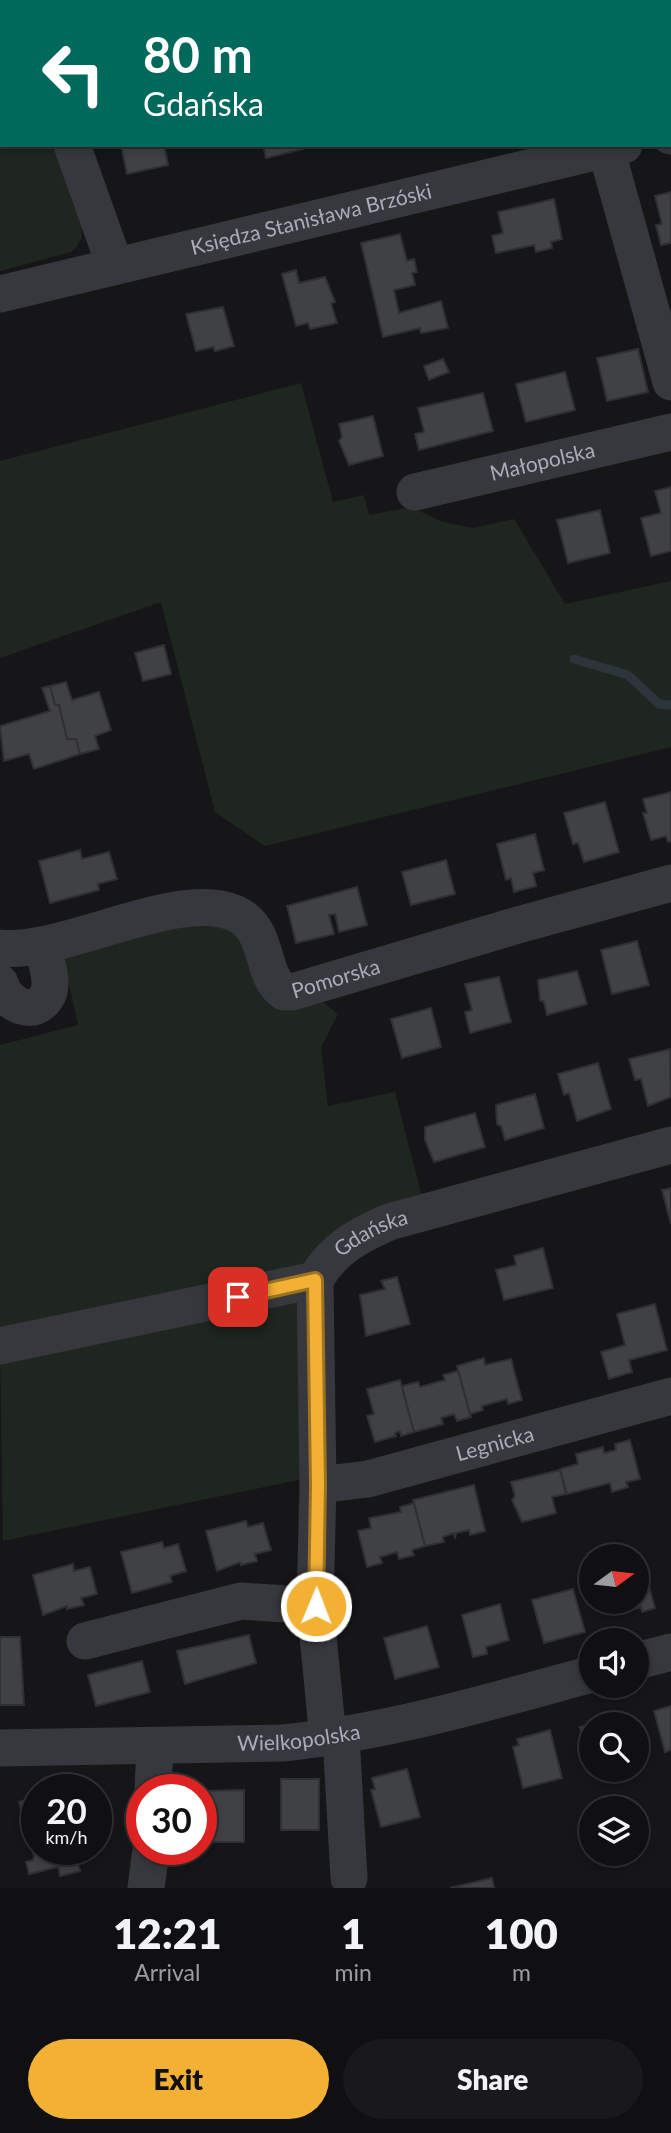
<!DOCTYPE html>
<meta charset="utf-8">
<style>
:root{--surface:#101012;--page:#19191b;--text:#f1f3f6;--muted:#9c9d9f;--line:#303032;--accent:#f2b134}
body{margin:0;font-family:Lato,sans-serif;background:var(--page);color:var(--text);height:100vh;display:flex;flex-direction:column;font-size:26px;white-space:nowrap}
*{box-sizing:border-box;margin:0}
p{font-size:23px;color:var(--muted)}
.icon{flex:none;width:38px;height:38px;fill:none;stroke:currentColor;stroke-width:2;stroke-linecap:round;stroke-linejoin:round}
.map{position:relative;height:1888px;overflow:hidden}
.drawer{display:flex;flex-direction:column;background:var(--surface);flex:1}
.drawer>*{flex:none}
.banner{position:absolute;left:0px;top:0px;width:672px;height:147px;box-shadow:0 4px 10px #0003,0 0 0 2px var(--line);background:#00695c;color:#fff;overflow:hidden}
.needle{width:46px;rotate:75deg}
.fabs{position:absolute;left:579px;top:1544px;display:grid;gap:14px}
.fabs a{display:grid;place-items:center;width:70px;height:70px;border-radius:50%;background:var(--surface);box-shadow:0 4px 10px #0003,0 0 0 2px var(--line);font-size:35px}
.speed{position:absolute;left:21px;top:1774px;display:flex;gap:14px;font-size:35px;font-weight:700;text-align:center}
.speed>*{display:grid;place-content:center;width:91px;height:91px;border-radius:50%;background:var(--surface);box-shadow:0 4px 10px #0003,0 0 0 2px var(--line);line-height:1}
.speed small{font-size:18px;font-weight:400}
.speed .limit{border:10px solid #d22;background:#fff;color:#111}
.pin{position:absolute;display:grid;place-items:center;width:60px;height:60px;color:#fff;margin:-30px;border-radius:14px;box-shadow:0 4px 10px #0006}
.me{position:absolute;width:77px;margin:-38px;rotate:1deg;stroke-linejoin:round;filter:drop-shadow(0 0 5px #0008)}
.turn{display:flex;align-items:center;gap:24px;height:147px;padding:0 28px;font-size:32px}
.turn .icon{width:91px;height:91px;stroke-width:2.5}
.turn b{display:block;font-size:49px;line-height:60px}
.eta{display:flex;justify-content:space-evenly;align-items:center;height:119px;text-align:center}
.eta b{font-size:42px;font-weight:800;line-height:49px}
.cta{display:flex;gap:14px;margin-top:auto;padding:14px 28px}
.cta a{flex:1;height:80px;border-radius:42px;background:var(--accent);color:#111;font-size:28px;font-weight:800;line-height:80px;text-align:center}
.cta a+a{background:var(--page);color:var(--text)}
.map>svg:first-child{display:block}
.green{fill:#1e261f}
.lines{fill:none;stroke-linecap:round;stroke-linejoin:round}
.stream{stroke:#2c353c;stroke-width:9}
.building{fill:#404145;stroke:#303034;stroke-width:2}
.minor{stroke:#37383d;stroke-width:37}
.route-casing{stroke:#9d7322;stroke-width:18}
.route{stroke:#f2b134;stroke-width:12}
.labels{text-anchor:middle;stroke-width:7;stroke-linejoin:round;paint-order:stroke}
.street-label{font-size:21px;fill:#a8adb8;stroke:#111113}
</style>
<div class="map">
<svg width="671" height="1888" viewBox="0 0 671 1888">
<rect width="100%" height="100%" fill="#161618"/>
<!-- green -->
<path class="green" d="M0 0 2 145H60L79 194 71 199C79 220 91 236 71 252L0 271Z
M301 383 333 502 364 495 369 515 411 507 443 522 473 528 514 519 565 604 671 581V747L265 846 215 812 161 602 0 658V461Z
M218 918 338 1014 321 1047 328 1106 395 1092 424 1205 303 1271 0 1339V1045L78 1025 61 949Z
M281 1295 304 1302 308 1478 3 1541 0 1353Z"/>
<g class="lines">
<!-- stream -->
<path class="stream" d="M574 659 628 675 659 704 671 705"/>
</g>
<!-- building -->
<path class="building" d="M121 145H164L168 165 127 174Z
M263 145H302L303 149 266 158Z
M671 192V243L661 245 656 225 662 224 655 196Z
M554 199 562 239 551 242 552 248 536 252 534 245 496 253 492 236 503 233 498 212Z
M400 234 407 261 414 259 417 272 412 273 415 285 394 290 399 313 441 301 448 328 421 333 420 328 383 337 361 243Z
M296 270 299 283 325 277 335 302 331 303 337 323 310 329 308 323 296 326 282 274Z
M223 307 234 346 215 351 213 347 196 351 186 314Z
M638 349 648 392 607 401 597 358Z
M443 359 449 372 429 380 424 366Z
M565 372 575 410 526 422 516 384Z
M483 393 493 431 419 450 415 434 424 432 418 408Z
M373 416 383 456 349 465 339 441 342 437 339 424Z
M671 487V551L651 556 641 518 661 513 655 491Z
M600 510 610 553 568 563 557 520Z
M164 645 171 674 143 681 135 653Z
M66 682 72 700 99 692 111 730 95 736 99 749 80 754 76 739H67L59 705H55L50 686Z
M50 686 55 705H59L67 739H76L80 754 34 769 29 754 4 761 0 726 50 711 42 688Z
M671 792V841L668 842 666 836 651 840 643 813H647L643 799Z
M605 802 619 852 584 862 578 843 573 844 564 813Z
M535 834 544 870 533 873 536 886 514 892 511 878 506 880 497 844Z
M80 850 82 859 109 852 117 879 98 884 99 890 50 903 39 861Z
M446 860 455 894 411 905 402 872Z
M357 887 367 925 339 932 335 914 329 915 334 934 296 943 287 906Z
M637 941 649 985 612 994 601 950Z
M577 971 587 1004 547 1015 544 1002 540 1000 538 980Z
M499 977 511 1022 470 1033 465 1012 472 1010 465 984Z
M431 1008 441 1047 402 1058 391 1019Z
M670 1049 671 1097 648 1106 641 1079 635 1080 629 1059Z
M598 1063 611 1109 577 1121 569 1093 564 1095 558 1074Z
M535 1094 544 1128 505 1140 501 1126 497 1124 496 1105Z
M475 1113 485 1147 434 1162 425 1140V1127Z
M671 1188V1224L662 1190Z
M543 1248 553 1288 504 1300 496 1270 516 1265 514 1256Z
M397 1277 410 1324 366 1336 360 1295 385 1289 381 1281Z
M655 1304 667 1350 629 1360 632 1372 609 1379 601 1352 625 1345 617 1314Z
M484 1358 485 1365 511 1359 522 1400 508 1404 507 1399 482 1406 483 1410 470 1414 457 1366Z
M458 1371 471 1417 457 1421 454 1414 441 1418 443 1424 414 1432 402 1386 418 1382 420 1387 445 1380 443 1375Z
M400 1380 414 1432 401 1436 400 1431 395 1433 396 1436 375 1442 367 1416 374 1414 367 1389Z
M630 1440 640 1479 626 1482 628 1487 612 1492 610 1483 567 1494 560 1469 578 1464 576 1454 603 1447 604 1453 616 1450 615 1444Z
M560 1470 566 1494 552 1497 556 1513 522 1522 512 1500 515 1496 511 1482Z
M474 1485 485 1531 470 1535 469 1530 456 1533 455 1539 454 1533 443 1537 444 1542 425 1546 413 1500Z
M414 1503 425 1546 412 1550 414 1555 399 1559 397 1552 380 1557 382 1563 367 1567 358 1531 371 1528 369 1518 401 1512 400 1507Z
M246 1521 248 1527 263 1523 271 1550 255 1554 257 1561 241 1565 240 1562 217 1571 206 1531Z
M162 1542 164 1548 178 1544 186 1571 170 1576 172 1582 132 1593 121 1552Z
M73 1564 74 1571 90 1567 97 1594 81 1598 84 1605 67 1609V1606L43 1615 33 1575Z
M643 1564 655 1608 642 1612 641 1607 615 1614 612 1601H637V1566Z
M573 1589 585 1632 544 1643 532 1600Z
M500 1604 509 1640 486 1647 487 1654 473 1657 462 1615Z
M427 1626 439 1667 395 1679 384 1638Z
M249 1635 256 1663 185 1684 177 1651Z
M0 1637H20L24 1705H0Z
M142 1661 150 1692 96 1706 88 1675Z
M671 1706V1750L665 1752 654 1711Z
M592 1724V1768L591 1769 580 1727Z
M550 1730 562 1778 523 1788 513 1747 519 1745 517 1739Z
M407 1769 420 1817 381 1827 371 1790 375 1789 372 1778Z
M281 1779H319V1830H281Z
M244 1790V1842H201V1791Z
M37 1797V1850H74L80 1871 60 1876 58 1867 29 1874 26 1862 33 1860 34 1856 19 1802Z
M492 1878 494 1888H450Z"/>
<g class="lines">
<!-- minor -->
<g class="minor">
<path d="M16 0 17 2"/>
<path d="M530 0 531 2"/>
<path d="M670 136 671 135"/>
<path d="M72 145 115 266"/>
<path d="M606 149 671 382"/>
<path id="s1" d="M0 294 624 145"/>
<path id="s2" d="M415 492 671 432"/>
<path id="s3" d="M0 948C63 956 186 883 240 916 270 934 260 975 284 992H292L518 925 671 883"/>
<path d="M0 983C5 1004 35 1020 48 994 54 980 45 959 42 945"/>
<path d="M315 1280 318 1485 315 1606 328 1738"/>
<path id="s4" d="M0 1346 315 1280C333 1249 357 1236 389 1222L671 1145"/>
<path id="s5" d="M318 1485 368 1479 671 1396"/>
<path d="M85 1641 241 1601 315 1606"/>
<path d="M637 1661 671 1652"/>
<path d="M341 1736 349 1878"/>
<path id="s6" d="M0 1748 283 1743C389 1732 489 1702 592 1674"/>
<path d="M153 1790 155 1746"/>
<path d="M146 1888 151 1850"/>
</g>
</g>
<g class="lines">
<defs>
<path id="route" d="M238 1297 315 1280 318 1485 316 1606"/>
</defs>
<!-- route casing -->
<use href="#route" class="route-casing"/>
<!-- route -->
<use href="#route" class="route"/>
</g>
<g class="labels">
<!-- street labels -->
<g class="street-label">
<text dy="7" stroke="none"><textPath href="#s1" startOffset="320">Księdza Stanisława Brzóski</textPath></text>
<text dy="7" stroke="none"><textPath href="#s2" startOffset="131">Małopolska</textPath></text>
<text dy="7" stroke="none"><textPath href="#s3" startOffset="390">Pomorska</textPath></text>
<text dy="7" stroke="none"><textPath href="#s4" startOffset="397">Gdańska</textPath></text>
<text dy="7" stroke="none"><textPath href="#s5" startOffset="182">Legnicka</textPath></text>
<text dy="7" stroke="none"><textPath href="#s6" startOffset="299">Wielkopolska</textPath></text>
</g>
</g>
</svg>
<div class="fabs">
<a><svg class="needle" viewBox="-14 -14 28 28"><path d="M0-13l5 13h-10z" fill="#e53935"/><path d="M0 13l5-13h-10z" fill="#9c9d9f"/></svg></a>
<a><svg class="icon" aria-label="sound" viewBox="0 0 24 24"><path d="M4 9h4l5-4v14l-5-4H4zM17 9q2 3 0 6"/></svg></a>
<a><svg class="icon" aria-label="search" viewBox="0 0 24 24"><circle cx="10" cy="10" r="6"/><path d="M15 15l6 6"/></svg></a>
<a><svg class="icon" aria-label="layers" viewBox="0 0 24 24"><path d="M12 4l9 5-9 5-9-5zM3 14l9 5 9-5"/></svg></a>
</div>
<div class="speed"><div>20<small>km/h</small></div><div class="limit">30</div></div>
<div class="pin" style="left:238px;top:1297px;background:#d93025"><svg class="icon" aria-label="arrive" viewBox="0 0 24 24"><path d="M6 21V4h12l-3 4 3 4H6"/></svg></div>
<svg class="me" style="left:316px;top:1606px" viewBox="-20 -20 40 40"><circle r="17" fill="#f2b134" stroke="#fff" stroke-width="3"/><path d="M0-11L8 9 0 5-8 9z" fill="#fff"/></svg>
<div class="banner">
<div class="turn"><svg class="icon" aria-label="left" viewBox="0 0 24 24"><path d="M17 20v-9H6M10 6l-5 5 5 5"/></svg><div><b>80 m</b>Gdańska</div></div>
</div>
</div>
<section class="drawer">
<div class="eta">
<div><b>12:21</b><p>Arrival</p></div>
<div><b>1</b><p>min</p></div>
<div><b>100</b><p>m</p></div>
</div>
<div class="cta"><a>Exit</a><a>Share</a></div>
</section>
